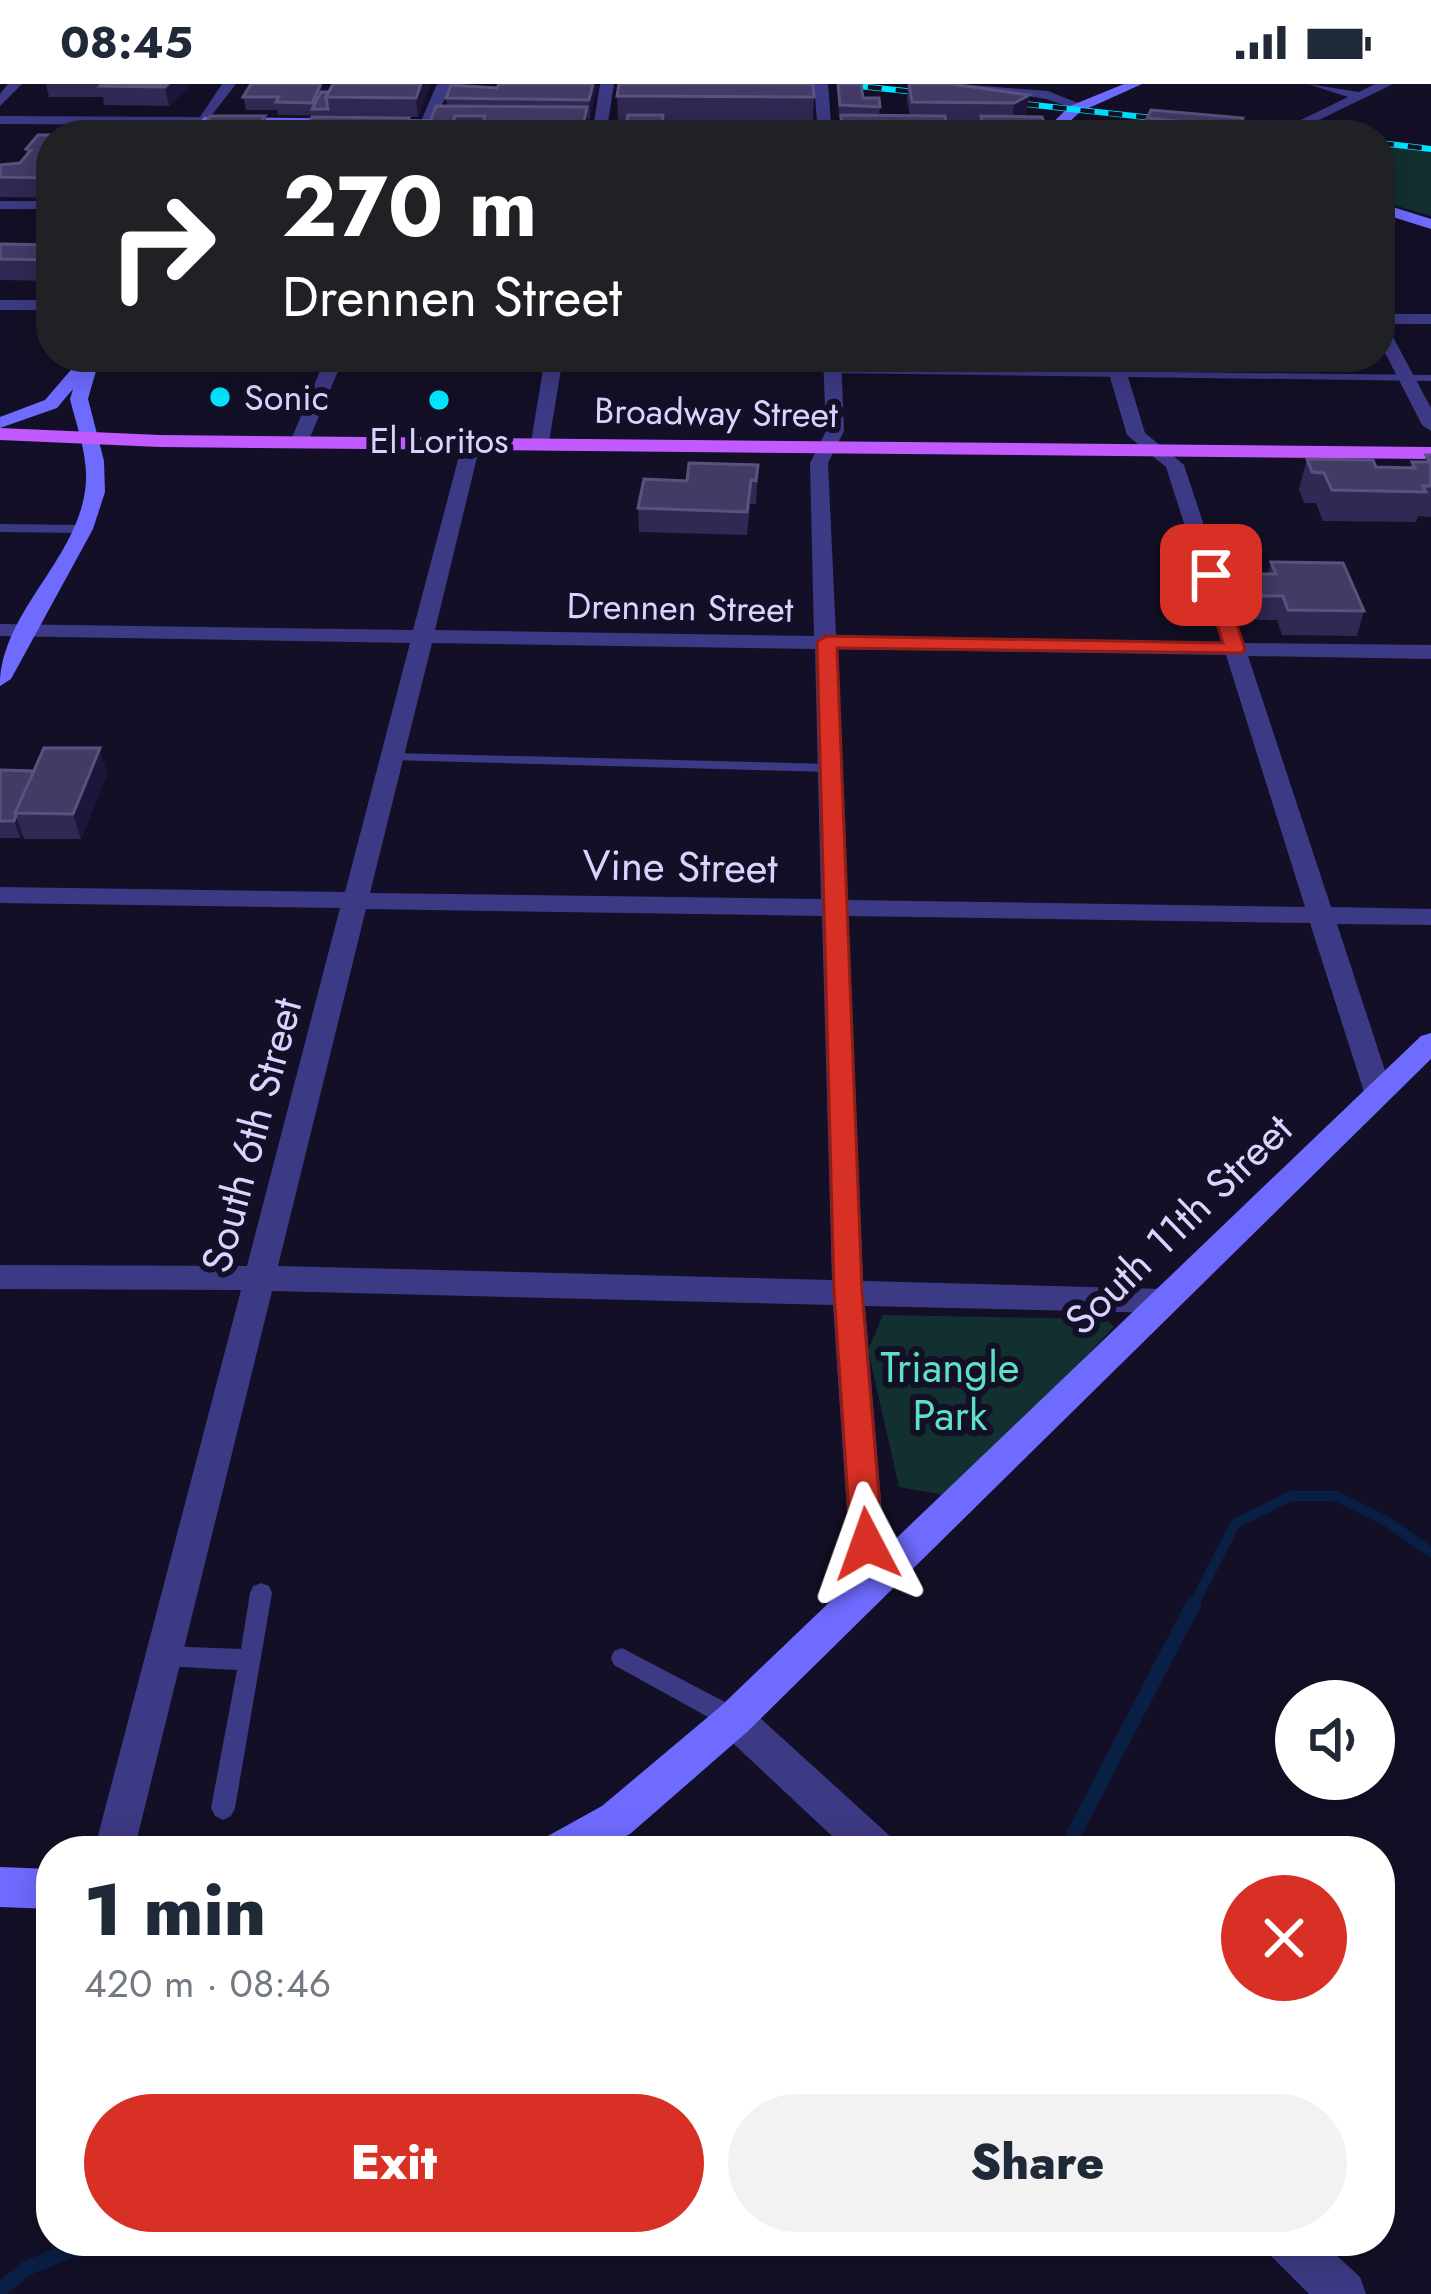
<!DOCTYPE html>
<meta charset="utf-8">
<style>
:root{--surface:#fff;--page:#f2f2f3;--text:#1f2937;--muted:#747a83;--accent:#d93025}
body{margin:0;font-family:Jost,sans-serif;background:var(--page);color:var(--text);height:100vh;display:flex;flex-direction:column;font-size:45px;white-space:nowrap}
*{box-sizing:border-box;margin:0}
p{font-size:39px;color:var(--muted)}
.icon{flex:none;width:66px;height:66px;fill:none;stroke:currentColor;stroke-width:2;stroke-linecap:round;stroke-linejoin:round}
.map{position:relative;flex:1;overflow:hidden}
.details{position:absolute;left:36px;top:1752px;width:1359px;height:420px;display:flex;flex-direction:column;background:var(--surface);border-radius:48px;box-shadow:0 6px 30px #0003}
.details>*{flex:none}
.guide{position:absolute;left:36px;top:36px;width:1359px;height:252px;border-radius:48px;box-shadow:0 6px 30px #0003;background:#202124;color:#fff;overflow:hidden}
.controls{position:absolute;left:1275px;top:1596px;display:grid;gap:24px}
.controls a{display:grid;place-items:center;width:120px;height:120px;border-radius:50%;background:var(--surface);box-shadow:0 6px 30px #0003;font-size:60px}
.pin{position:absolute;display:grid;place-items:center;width:102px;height:102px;color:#fff;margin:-51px;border-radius:24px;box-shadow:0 6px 18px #0006}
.me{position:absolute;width:132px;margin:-66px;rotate:356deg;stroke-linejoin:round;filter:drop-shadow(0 0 9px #0008)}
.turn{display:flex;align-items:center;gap:42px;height:252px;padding:0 48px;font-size:54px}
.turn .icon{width:156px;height:156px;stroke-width:2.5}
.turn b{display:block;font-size:84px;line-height:102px}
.round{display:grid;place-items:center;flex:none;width:126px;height:126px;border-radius:63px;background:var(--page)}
.overview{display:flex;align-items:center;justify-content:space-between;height:204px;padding:0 48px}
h1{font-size:72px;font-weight:800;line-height:90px}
.action{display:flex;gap:24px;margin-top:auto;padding:24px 48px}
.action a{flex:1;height:138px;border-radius:72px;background:var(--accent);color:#fff;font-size:48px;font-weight:800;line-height:138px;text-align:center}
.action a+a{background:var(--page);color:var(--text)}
.status{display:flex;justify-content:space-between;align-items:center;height:84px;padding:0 60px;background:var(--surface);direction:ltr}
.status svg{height:33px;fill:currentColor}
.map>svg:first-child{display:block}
.green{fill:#12302f}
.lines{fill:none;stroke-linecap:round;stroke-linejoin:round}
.stream-far1{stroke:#0a1f44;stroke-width:10}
.stream{stroke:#0a1f44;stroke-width:15}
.lane{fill:#3d3a85;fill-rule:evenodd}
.street{fill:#3d3a85;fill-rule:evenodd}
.secondary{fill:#6f6bff;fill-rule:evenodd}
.primary{fill:#c25bff;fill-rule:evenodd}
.rail-casing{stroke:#00e5ff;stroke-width:6}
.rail{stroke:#130f26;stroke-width:4.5;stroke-dasharray:14;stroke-linecap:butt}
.wall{fill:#312854}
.shaded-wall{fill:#1d163a}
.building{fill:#433a66;stroke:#5a527e;stroke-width:3}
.route{fill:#d93025;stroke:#8d1f18;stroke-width:3}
.poi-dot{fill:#00e5ff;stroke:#130f26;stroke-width:4.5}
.labels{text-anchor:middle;stroke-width:12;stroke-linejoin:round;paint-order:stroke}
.far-poi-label{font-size:36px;fill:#d9d4ff;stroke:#130f26;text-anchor:start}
.far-street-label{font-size:36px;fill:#d9d4ff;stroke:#130f26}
.street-label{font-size:42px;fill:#d9d4ff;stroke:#130f26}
.park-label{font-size:42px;fill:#5fe0c0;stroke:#130f26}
</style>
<div class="status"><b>08:45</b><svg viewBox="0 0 49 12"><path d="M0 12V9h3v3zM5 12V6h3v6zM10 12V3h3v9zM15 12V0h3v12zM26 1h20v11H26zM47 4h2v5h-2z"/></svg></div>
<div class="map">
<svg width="1431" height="2210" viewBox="0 0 1431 2210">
<rect width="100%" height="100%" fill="#130f26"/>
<!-- green -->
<path class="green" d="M1380 62 1431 68V132L1380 117Z
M883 1231 1106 1235 1114 1243 1022 1339 944 1411 899 1403 868 1266Z"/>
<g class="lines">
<!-- stream-far1 -->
<path class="stream-far1" d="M1193 1522 1235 1440 1291 1412H1336L1386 1437 1431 1468"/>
<!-- stream -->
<path class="stream" d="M1065 1767 1194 1519
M512 2157 559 2165 592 2157
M0 2206 27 2184 93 2157"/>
<!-- lane -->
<path class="lane" d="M833 284 1431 291V297L829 289 828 287Z
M0 440 83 441 89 445 83 449 0 448Z
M394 669 831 680 838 684 831 688 389 676 387 673Z
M261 1499 269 1502 272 1509 235 1724 231 1732 223 1736 215 1732 211 1724 237 1586 163 1582 155 1579 152 1572 155 1565 163 1562 241 1565 250 1509 253 1502Z
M622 1564 742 1627 745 1635 742 1643 734 1646 726 1643 614 1581 611 1574 614 1567Z"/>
<!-- street -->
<path class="street" d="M8 0H22L0 22V10Z
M222 0H236L204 41 0 40V32L200 33Z
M437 0H451L429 51H415Z
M600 0H614L606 51H592Z
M814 0H828L832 51H818Z
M958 0 1048 7 1088 23 1081 27 1046 15Z
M1308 0 1359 8 1375 0H1393L1288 51H1270L1348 13Z
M0 117H51V125H0Z
M0 216H51V226H0Z
M1380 230H1431V240H1386L1431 324V347L1422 341 1380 259Z
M326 273H344L308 358 292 362 290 358Z
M545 273H563L549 358 540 364 531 358Z
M823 273H841L844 347 828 379 836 552 1222 558 1166 383 1127 351 1104 273H1122L1145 349 1184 381 1243 559 1431 561V575L1248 572 1331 823 1431 825V841L1337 840 1392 1008 1378 1018 1364 1008 1310 839 848 832 863 1197 1164 1205 1175 1208 1180 1217 1175 1226 1164 1229 865 1222 888 1502 883 1513 870 1518 857 1513 852 1502 833 1221 272 1207 134 1767H94L241 1206 0 1205V1181L247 1182 340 824 0 819V803L345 808 410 559 0 552V540L413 546 463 357 472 351 481 357 435 546 814 552 810 379 826 347ZM432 559 815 565 821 815 370 809ZM836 565 1226 571 1305 823 847 816ZM366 825 822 832 832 1196 278 1182Z
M734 1617 747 1622 891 1753 897 1767H848L721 1648 715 1635 721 1622Z
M1265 2157H1321L1360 2193 1366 2210H1309L1272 2173Z"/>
<!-- secondary -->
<path class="secondary" d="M1124 0H1142L1080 28 1066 41 1136 51 770 47 763 43 770 39 1050 41 1070 22Z
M204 33 470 36 477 40 470 44 209 41 203 51H189Z
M543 37H650L657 41 650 45 548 44Z
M1380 119 1431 135V145L1380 129Z
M82 273H100L88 315 104 377 105 408 93 445 11 595 0 602C0 530 75 478 85 407 90 376 77 344 70 315L73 305 57 324 0 344V333L45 316Z
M1431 949V975L747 1648 630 1750 599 1767H540L546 1753 602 1722 721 1622 1421 952Z
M0 1783 51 1785V1825L0 1823Z"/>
<!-- primary -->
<path class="primary" d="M0 344 160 351 1431 363V375L160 363 0 356Z"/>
<defs>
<path id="rail" d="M840 0 944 11
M997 17 1308 51
M1380 59 1431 65"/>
</defs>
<!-- rail casing -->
<use href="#rail" class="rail-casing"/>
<!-- rail -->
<use href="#rail" class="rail"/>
</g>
<!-- wall -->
<path class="wall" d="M46 0H189V2L169 22 104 21 103 13H49Z
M499 0H597L590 35H587L588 51H425L447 22 446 14 497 4Z
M837 0 880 23 879 32H910L907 16 908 0 1029 11 1026 30 1021 33 1049 51H979L980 37H946L948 47 963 51H841V34H839Z
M430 2 418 33 278 31 277 26H246L243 13Z
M617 12 814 13 813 38 663 37V39L618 36Z
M1147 34H1243L1238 51H1183L1145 47Z
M51 51V114L0 113V81L20 79 27 70 26 65Z
M0 160 51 161V197L0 196Z
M399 273H443L440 281 400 279Z
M1426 371H1431V433L1418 432 1416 438 1323 437 1316 419H1304L1299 405 1307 375 1376 383 1410 384 1412 378H1425Z
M758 381 756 420H750L747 451 639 448 638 424 687 397Z
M1271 478 1364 527 1357 552 1282 551 1277 536H1256L1248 514 1254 490H1268Z
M0 686 107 689 81 755H24L22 749 20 754H0Z"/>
<!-- shaded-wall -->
<path class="shaded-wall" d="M168 0H189V2L169 22 165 3Z
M321 0 324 11 312 25V19Z
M421 0H430V2L418 33 416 14Z
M593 0H597V3L590 35 589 16Z
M1029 11 1026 30 1012 38 1014 19Z
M587 23 588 51H581Z
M265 32 268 51H254Z
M455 32 457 51H449Z
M409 34 411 47 409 51H402Z
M511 44V51H480V50Z
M100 664 107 689 81 755 73 730Z
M16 732 22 749 20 754 14 737Z"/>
<!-- building -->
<path class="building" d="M102 0H168L165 3 100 2Z
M251 0H321L312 19 276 18 279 13H243Z
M333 0H421L416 14 326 13Z
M499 0H593L589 16 446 14 451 1 497 4Z
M619 0H813L814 13 617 12Z
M838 0H861L863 14H879L880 23 840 21Z
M909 0H952L1029 11 1014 19 912 18Z
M321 8H328L326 13 328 25H312Z
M436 22 587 23 581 51H548L550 42H534L532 51H509L511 44 480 50 485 32H455L449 51H425Z
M1151 26 1243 34 1239 44 1147 34Z
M628 31H663L660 51H624Z
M841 31 945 32 948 51H842Z
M210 32H265L254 51H198Z
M981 32 1042 33 1049 51H985Z
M312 33 409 34 402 51H260L262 45 305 46Z
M612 39H627L624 51H610Z
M663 39 811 41V51H661Z
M1070 40H1109L1145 51H1073Z
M948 47 963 48V51H948Z
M38 51H51V91L49 94 0 93V81L20 79 31 66 26 65Z
M0 160 51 161V176L0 175Z
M1426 371H1431V402H1423L1426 408 1332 406 1324 389 1312 388 1307 375 1373 376 1376 383 1415 384 1412 378H1430Z
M689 379 758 381 756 397 751 396 747 428 638 424 644 395 687 397Z
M1271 478 1343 479 1364 527 1288 526 1283 512H1262L1254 490H1276Z
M44 664H100L73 730 15 729Z
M0 686 34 687 15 729H17L14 737H0Z"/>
<!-- route -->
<path class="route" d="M1211 486 1220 491 1245 565 1242 569 837 564 862 1207 883 1460 878 1470 867 1474 856 1470 851 1460 834 1207 817 558 826 552 1223 559 1201 491Z"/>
<!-- markers -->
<g class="poi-dot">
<circle cx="220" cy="313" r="12"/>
<circle cx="439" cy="316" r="12"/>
</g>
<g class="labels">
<!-- far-poi labels -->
<g class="far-poi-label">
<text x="244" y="326">Sonic</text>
<text x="439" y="369" text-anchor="middle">El Loritos</text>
</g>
<!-- far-street labels -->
<g class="far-street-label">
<text transform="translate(716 328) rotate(1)" y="13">Broadway Street</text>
<text transform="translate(680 523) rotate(1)" y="13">Drennen Street</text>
</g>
<!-- street labels -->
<g class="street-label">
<text transform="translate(680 782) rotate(1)" y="15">Vine Street</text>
<text transform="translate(251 1051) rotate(-75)" y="15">South 6th Street</text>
<text transform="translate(1178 1140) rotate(-44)" y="15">South 11th Street</text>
</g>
<!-- park labels -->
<g class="park-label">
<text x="950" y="1298">Triangle<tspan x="950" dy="48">Park</tspan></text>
</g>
</g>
</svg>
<div class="controls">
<a><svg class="icon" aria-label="sound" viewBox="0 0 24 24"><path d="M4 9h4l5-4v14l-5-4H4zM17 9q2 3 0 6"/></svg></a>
</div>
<div class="pin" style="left:1211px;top:491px;background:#d93025"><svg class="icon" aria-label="arrive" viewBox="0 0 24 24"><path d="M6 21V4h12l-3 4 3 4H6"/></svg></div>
<svg class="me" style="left:867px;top:1460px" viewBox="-20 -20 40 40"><path d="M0-17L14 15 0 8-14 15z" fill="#d93025" stroke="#fff" stroke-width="4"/></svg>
<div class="guide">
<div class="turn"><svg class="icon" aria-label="right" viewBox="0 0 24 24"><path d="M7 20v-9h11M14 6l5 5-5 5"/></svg><div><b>270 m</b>Drennen Street</div></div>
</div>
<section class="details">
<div class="overview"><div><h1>1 min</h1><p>420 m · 08:46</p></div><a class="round" style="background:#d93025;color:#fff"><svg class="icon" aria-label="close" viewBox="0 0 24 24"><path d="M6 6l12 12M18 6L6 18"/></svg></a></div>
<div class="action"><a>Exit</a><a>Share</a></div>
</section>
</div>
